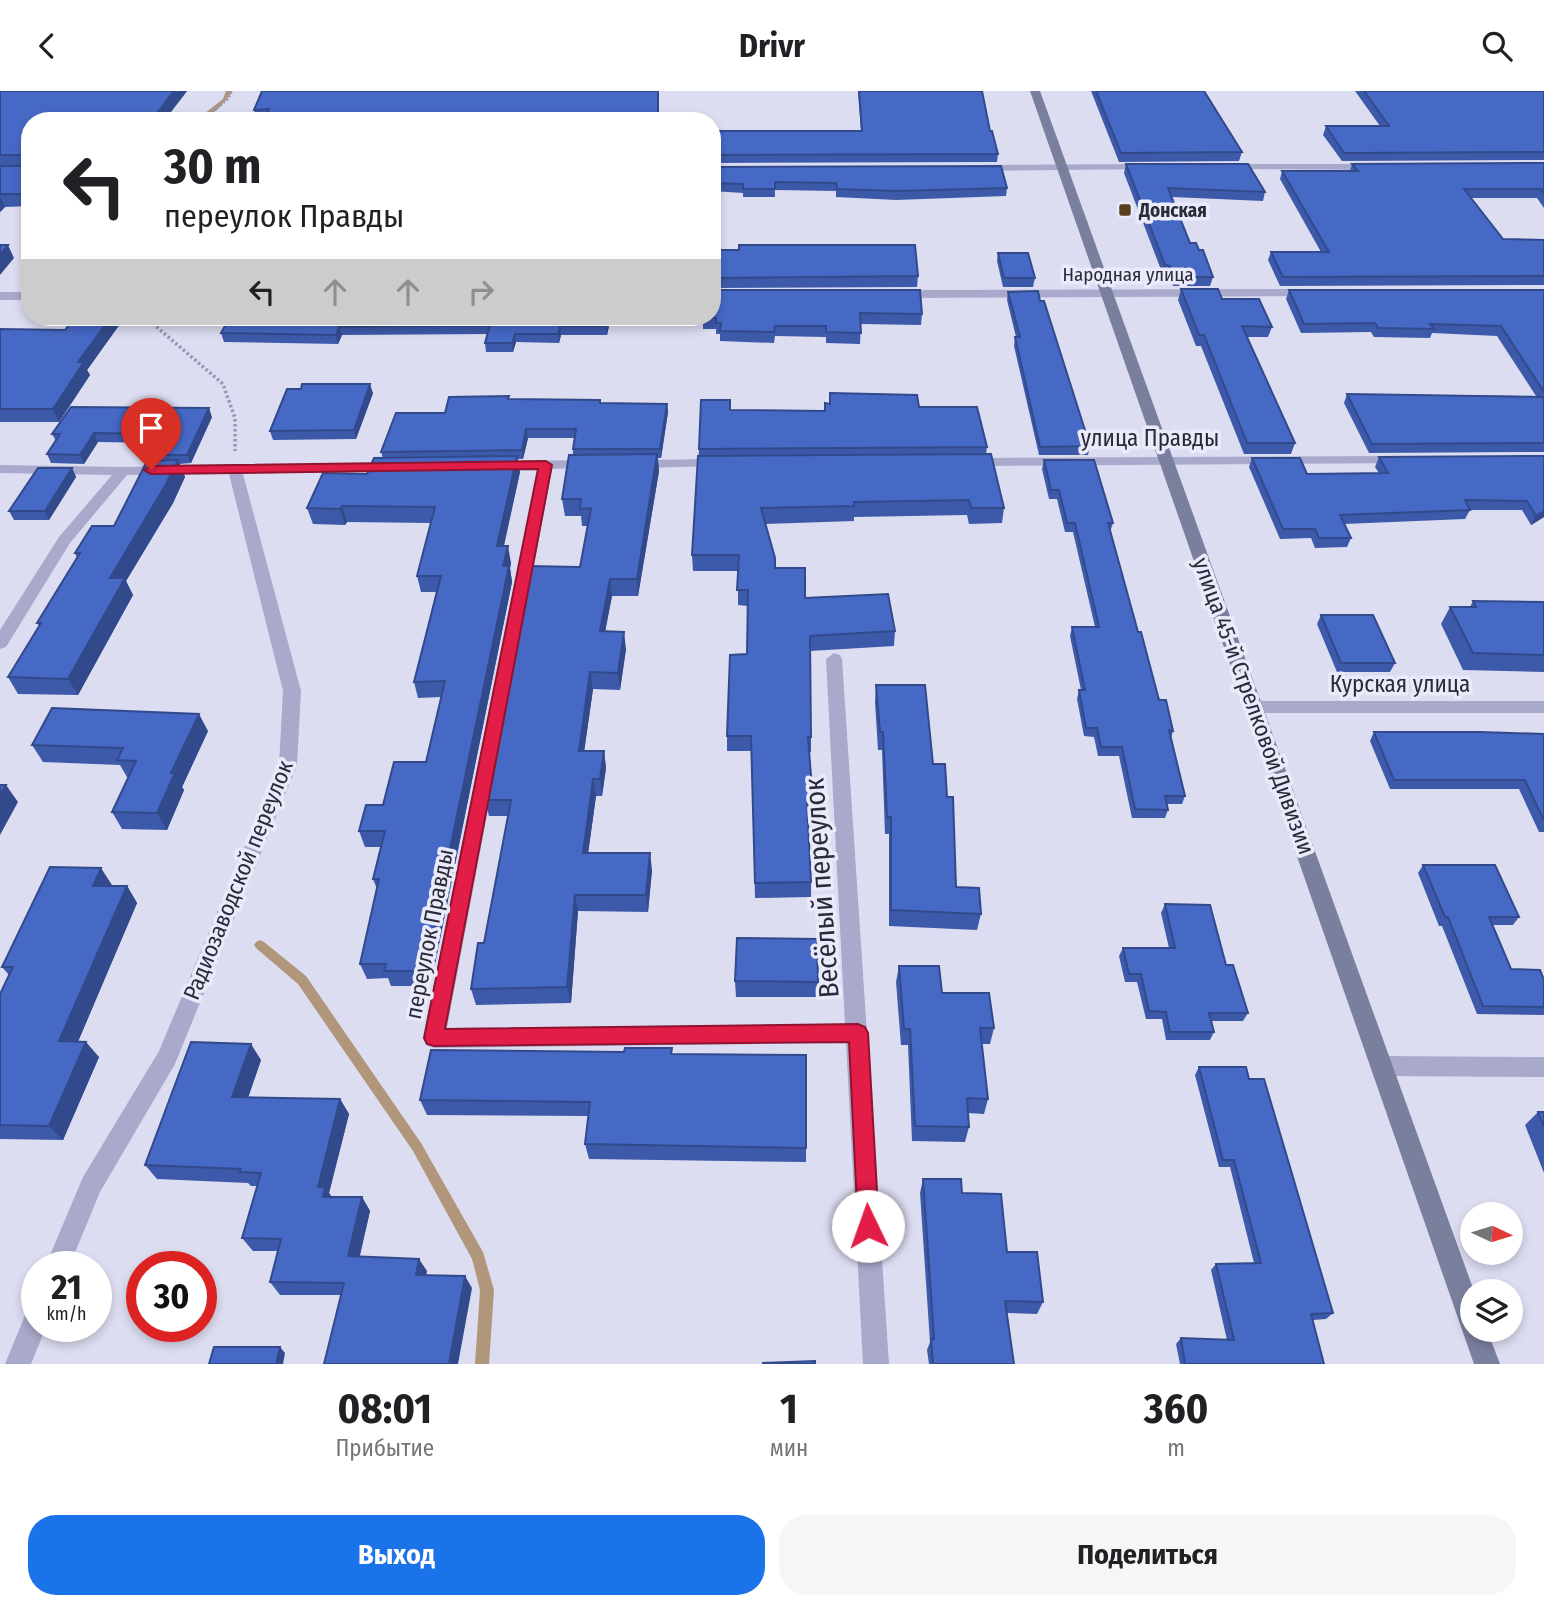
<!DOCTYPE html>
<html lang="ru">
<meta charset="utf-8">
<style>
:root{--surface:#fff;--page:#f6f6f6;--text:#202124;--muted:#757577;--accent:#1a73e8}
body{margin:0;font-family:"Fira Sans Condensed",sans-serif;background:var(--page);color:var(--text);height:100vh;display:flex;flex-direction:column;font-size:26px;white-space:nowrap}
*{box-sizing:border-box;margin:0}
p{font-size:23px;color:var(--muted)}
.icon{flex:none;width:38px;height:38px;fill:none;stroke:currentColor;stroke-width:2;stroke-linecap:round;stroke-linejoin:round}
.map{position:relative;height:1273px;overflow:hidden}
.sheet{display:flex;flex-direction:column;background:var(--surface);flex:1}
.sheet>*{flex:none}
.hud{position:absolute;left:21px;top:21px;width:700px;height:214px;border-radius:28px;box-shadow:0 4px 10px #0003;background:#fff;color:var(--text);overflow:hidden}
.needle{width:46px;rotate:94deg}
.controls{position:absolute;left:1460px;top:1111px;display:grid;gap:14px}
.controls a{display:grid;place-items:center;width:63px;height:63px;border-radius:50%;background:var(--surface);box-shadow:0 4px 10px #0003;font-size:35px}
.speed{position:absolute;left:21px;top:1160px;display:flex;gap:14px;font-size:35px;font-weight:700;text-align:center}
.speed>*{display:grid;place-content:center;width:91px;height:91px;border-radius:50%;background:var(--surface);box-shadow:0 4px 10px #0003;line-height:1}
.speed small{font-size:18px;font-weight:400}
.speed .limit{border:10px solid #d22;background:#fff;color:#111}
.pin{position:absolute;display:grid;place-items:center;width:60px;height:60px;color:#fff;margin:-72px -30px;border-radius:50% 50% 50% 0;rotate:-45deg;box-shadow:0 0 7px #0007}
.pin .icon{rotate:45deg}
.me{position:absolute;width:77px;margin:-38px;rotate:357deg;stroke-linejoin:round;filter:drop-shadow(0 0 5px #0008)}
.turn{display:flex;align-items:center;gap:24px;height:147px;padding:0 28px;font-size:32px}
.turn .icon{width:91px;height:91px;stroke-width:2.5}
.turn b{display:block;font-size:49px;line-height:60px}
.lanes{display:flex;align-items:center;height:66px;padding:0 28px;background:#0003;justify-content:center;gap:35px;direction:ltr}
.lanes .off{opacity:.35}
.eta{display:flex;justify-content:space-evenly;align-items:center;height:119px;text-align:center}
.eta b{font-size:42px;font-weight:700;line-height:49px}
.button{display:flex;gap:14px;margin-top:auto;padding:14px 28px}
.button a{flex:1;height:80px;border-radius:28px;background:var(--accent);color:#fff;font-size:28px;font-weight:700;line-height:80px;text-align:center}
.button a+a{background:var(--page);color:var(--text)}
header{display:flex;justify-content:space-between;align-items:center;height:91px;padding:0 28px;background:var(--surface);font-size:32px;font-weight:700}
.map>svg:first-child{display:block}
.lines{fill:none;stroke-linecap:round;stroke-linejoin:round}
.stream{fill:#b0977c;fill-rule:evenodd}
.path-far1{stroke:#9396b7;stroke-width:2.5;stroke-dasharray:2 2;stroke-linecap:butt}
.path{stroke:#9396b7;stroke-width:3.5;stroke-dasharray:2.5 2.5;stroke-linecap:butt}
.minor{fill:#a9aacb;fill-rule:evenodd}
.secondary{fill:#7a7f9e;fill-rule:evenodd}
.wall{fill:#3d5aaa}
.shaded-wall{fill:#324a8b}
.building{fill:#4769c6;stroke:#324a8b;stroke-width:2}
.route{fill:#e11d48;stroke:#92132f;stroke-width:2}
.poi-dot{fill:#593f1e;stroke:#eaeafa;stroke-width:2.5}
.labels{text-anchor:middle;stroke-width:7;stroke-linejoin:round;paint-order:stroke}
.far-poi-label{font-size:19px;font-weight:bold;fill:#292c38;stroke:#eaeafa;text-anchor:start}
.far-street-label{font-size:19px;fill:#292c38;stroke:#eaeafa}
.street-label{font-size:23px;fill:#292c38;stroke:#eaeafa}
.near-street-label{font-size:28px;fill:#292c38;stroke:#eaeafa}
</style>
<header><svg class="icon" aria-label="back" viewBox="0 0 24 24"><path d="M15 5l-7 7 7 7"/></svg>Drivr<svg class="icon" aria-label="search" viewBox="0 0 24 24"><circle cx="10" cy="10" r="6"/><path d="M15 15l6 6"/></svg></header>
<div class="map">
<svg width="1544" height="1273" viewBox="0 0 1544 1273">
<rect width="100%" height="100%" fill="#ddddf2"/>
<g class="lines">
<!-- stream -->
<path class="stream" d="M226 0H232C227 11 208 30 195 30L223 8Z
M260 849 264 851 306 885 421 1052 483 1161 494 1199 489 1273H475L480 1199 472 1168 413 1060 298 893 256 857 254 854 256 851Z"/>
<!-- path-far1 -->
<path class="path-far1" d="M202 30 228 8 232 0"/>
<!-- path -->
<path class="path" d="M145 226 223 293 235 327V360"/>
<!-- minor -->
<path class="minor" d="M1146 73 1150 74V78L978 80 973 77 978 74Z
M1227 73H1374L1379 76 1374 79 1223 78V74Z
M1311 198 1317 202 1315 205 898 207 892 203 898 199Z
M0 201H30V209H0Z
M1400 365 1405 366V372L969 375 962 371 969 367Z
M721 368 726 369V375L637 377 630 373 637 369Z
M591 369 596 370V376L552 378 447 937 845 933 826 568 834 562 840 564 842 568 889 1273H863L846 952 434 957 426 954 423 947 538 378H497L490 374 497 370Z
M392 372 397 373V379L243 383 301 600 297 674 175 973 100 1101 69 1176H45L83 1086 159 960 279 674 283 600 229 383 127 384 70 452 6 556 0 558V539L59 446 112 384 0 382V374L123 376Z
M1256 610H1544V622H1256L1250 620 1247 616 1250 612Z
M1381 965 1544 966V986L1381 985 1373 982 1370 975 1373 968Z
M37 1214V1236H46L31 1273H5L28 1217Z"/>
<!-- secondary -->
<path class="secondary" d="M1030 0H1040L1474 1200 1472 1239H1487L1500 1273H1474Z"/>
</g>
<!-- wall -->
<path class="wall" d="M0 0H187L164 30H30V115L5 116 0 121Z
M262 0 659 30 256 27 254 19Z
M858 0H982L990 40 998 63 997 71 712 72V40H861Z
M1091 0H1204L1242 61 1239 70 1119 71Z
M1355 0H1544V69L1342 70 1323 44 1326 35H1380Z
M1544 72V117L1537 107H1470L1503 148 1544 149V194L1280 195 1268 169 1271 161H1321L1280 88 1282 80H1350L1352 73Z
M1126 73 1265 101 1263 110 1172 106 1190 152 1199 159 1213 186 1210 195H1173L1168 184H1163L1124 82Z
M712 76 1007 97 1006 105 896 109 836 106V100L775 99V106H743V102L712 100Z
M712 159H739L918 185 917 196 712 197Z
M998 162 1035 187 1033 196H1003L997 170Z
M1181 198 1222 208 1272 236 1268 246H1247L1295 352 1291 363H1244L1201 255H1196L1178 209Z
M712 199 922 223 921 234 861 233 860 253 826 252V246L775 245 774 252 720 250V243H716V238H703V226Z
M1289 199H1544V361L1369 362 1344 312 1347 303 1536 305 1497 245 1432 242 1430 247 1374 246 1371 241 1301 242 1286 208Z
M1008 201 1040 210 1090 355 1088 364H1039L1014 255 1015 246H1016L1007 209Z
M75 226H125L87 279 90 284 59 331H0V238L65 239Z
M230 226H611L607 244H561L559 252 516 251 513 261H486L485 252 487 243 342 244 338 253 224 251 221 242Z
M373 302 356 348 273 349 270 340Z
M509 308 600 309 601 312 667 313 668 321 661 367H658L659 380 638 505H612L605 540 626 558 620 599 593 598 584 660H604L606 677 602 705H596L588 762 652 779 648 821 578 820 571 912 476 914 471 898 484 852 508 725H489L485 709 580 476 588 435H582L581 425H565L562 408 573 364V358L575 347H528L523 368H518L520 381 504 455 511 472 510 477 512 491 433 883H423L420 895H391L388 887 367 888 360 873 377 798 373 788 381 756H365L359 740 383 714 426 671 441 606 418 607 414 591 436 501H421L417 485 431 432 347 431 345 434 313 433 307 417 367 383 383 367 381 361 445 322Z
M919 316 987 356 986 363 1004 417 1002 432 969 433 967 424 854 426V430L765 433 775 477 805 507 895 540 894 555 810 560 811 646V661H809L813 711V726H807L811 791V806L755 807 751 660H727V645L747 563 748 515 738 514V480H693L692 464 699 358 731 319 825 320Z
M212 326 191 372 179 373 185 386 173 412 126 490 133 504 78 604 18 603 8 586 39 535 37 532 77 467 75 462 114 435 160 369 157 364 163 352 98 351 84 373 51 372 47 363 56 350 52 343Z
M1544 365V426L1531 434 1522 419H1470L1465 428 1344 433 1351 447 1347 456 1315 457 1311 447 1280 448 1249 376 1252 367 1307 383 1379 382 1375 376 1379 366Z
M1044 369 1113 432 1110 441 1138 541 1159 609 1173 640 1171 647 1185 705 1182 713H1167L1168 719 1165 727H1132L1119 665H1098L1094 646 1084 645 1077 608 1079 599H1081L1070 545 1072 536H1095L1073 441H1065L1057 408H1049L1042 378Z
M72 377 76 386 49 429H14L9 420Z
M1473 510 1544 511V581L1463 579 1441 533 1450 516H1470Z
M1321 524 1395 572 1390 581H1337L1317 533Z
M876 594 933 673 947 706 956 796 981 823 977 839 889 835V743H885L882 659H878L875 611Z
M208 640 182 696 184 699 167 739 122 738 112 721 128 686H127L120 674 43 671 32 654Z
M1374 641 1544 643V741H1539L1519 698H1390L1370 650Z
M1423 774 1519 826 1513 834H1493L1511 878 1544 889V924L1477 923 1442 835H1439L1418 782Z
M112 794V795H127L137 812 78 950 99 966 63 1049 0 1048V903L9 884 2 876Z
M1165 813 1226 874 1248 922 1243 930H1211L1214 941 1210 949H1166L1162 928H1146L1137 891H1125L1119 865 1123 857H1169L1161 822Z
M899 875 942 902 994 937 990 953H982L988 1008 984 1023 968 1022 969 1036 965 1051 912 1050 908 954H901L896 891Z
M735 890 818 891 817 906H736Z
M672 957V963L806 1057V1071L589 1068 585 1053 588 1025 427 1024 420 1009 624 961Z
M261 969 248 1007 340 1008 349 1023 329 1102 332 1106H362L370 1120 359 1166 427 1180 426 1184 472 1197 341 1204H280L270 1191 278 1160H253L242 1147 257 1095H251L248 1092 157 1088 145 1074Z
M1199 976 1249 988 1333 1222 1326 1228 1313 1229 1324 1273H1180L1176 1253 1181 1247 1227 1249 1211 1179 1216 1173 1254 1172 1230 1076H1219L1195 984Z
M1538 1021H1544V1082L1525 1034Z
M923 1088 962 1102 1007 1161 1043 1211 1037 1223 1007 1222 1014 1273H929L927 1259 930 1251 920 1102Z"/>
<!-- shaded-wall -->
<path class="shaded-wall" d="M174 0H187L164 30H151Z
M0 105 5 116 0 121Z
M8 154 14 167 0 184V164Z
M111 226H125L87 279 90 284 59 331 53 318 78 271Z
M608 226H611L607 244 606 235Z
M560 235 561 244 559 252 558 243Z
M339 236 342 244 338 253 336 244Z
M515 243 516 251 513 261 512 252Z
M370 293 373 302 356 348 354 339Z
M667 313 668 321 661 367 660 358Z
M209 317 212 326 191 372 187 364Z
M526 338 528 347 523 368 522 359Z
M94 342 98 351 84 373 80 364Z
M657 363 659 380 638 505 637 488Z
M517 365 520 381 500 471 497 455Z
M178 369 185 386 173 412 126 490 133 504 78 604 68 588 110 487Z
M72 377 76 386 49 429 45 420Z
M342 415 347 431 345 434 340 418Z
M1544 420V426L1531 434 1536 425Z
M508 455 511 472 510 477 512 491 433 883 427 868Z
M610 488 612 505 602 557 600 540Z
M624 541 626 558 620 599 618 582Z
M590 581 593 598 582 676 579 660Z
M199 623 208 640 182 696 184 699 167 739 157 722 171 682Z
M604 660 606 677 602 705 600 688Z
M593 688 596 705 586 778 583 762Z
M6 694 18 711 0 744V704Z
M650 762 652 779 648 821 646 804Z
M101 777 112 794 105 811 93 795Z
M127 795 137 812 72 965 59 950Z
M575 804 578 820 571 912 567 896Z
M417 868 423 883 420 895 415 880Z
M86 951 99 966 63 1049 49 1035Z
M251 953 261 969 243 1021 232 1006Z
M340 1008 349 1023 329 1102 334 1110 332 1119 318 1096Z
M362 1106 370 1120 357 1178 348 1165Z
M419 1168 427 1180 423 1196 416 1184Z
M465 1185 472 1197 458 1273H449Z
M280 1256 285 1262 283 1273H276Z"/>
<!-- building -->
<path class="building" d="M0 0H174L151 30H30V103H0V75H25L27 64H0Z
M262 0H658V30H262L269 18 254 19Z
M859 0H982L990 40H992L998 63 712 64V40H862Z
M1096 0H1204L1242 61 1121 62Z
M1364 0H1544V61L1344 62 1326 35H1389Z
M1544 72V102L1541 98H1464L1503 148 1544 149V185L1283 186 1271 161H1329L1282 80H1358L1352 73Z
M1126 73H1248L1265 101 1168 97 1190 152H1196L1199 159H1203L1213 186H1175L1170 175 1165 174Z
M1001 75 1007 97 897 100 837 98 836 92 775 91V98H743V93L712 92V76Z
M0 154H8L0 164Z
M739 154H915L918 185 712 187V159H739Z
M998 162H1028L1035 187H1004Z
M1181 198H1218L1222 208H1259L1272 236 1242 235 1295 352H1247L1204 244H1199Z
M712 199H920L922 223 860 222 861 242 826 241V235H775L774 241 720 240 721 232H716V227H703V226H712Z
M1289 199H1544V301L1501 235 1430 233 1434 238 1378 237 1375 232 1304 233Z
M1038 200 1040 210H1044L1090 355 1040 356 1015 246H1020L1008 201Z
M75 226H111L78 271H84L53 318H0V238L65 239Z
M230 226H608L606 235H560L558 243H515L512 252H485L490 234 339 236 336 244 221 242Z
M302 293H370L354 339 270 340 287 298H301Z
M830 302 917 304 919 316H977L987 356 699 358 701 309H730V319L825 320V312L830 313Z
M1347 303 1544 306V352L1372 353Z
M509 305 508 308 600 309V312L667 313 660 358H573L576 338H526L522 359 381 361 396 322H445L449 306Z
M71 316 209 317 187 364H157L168 343 94 342 80 364 47 363 60 343H52Z
M657 363 637 488H610L600 540 624 541 618 582 590 581 579 660H604L600 688H593L583 762H650L646 804H575L567 896 471 898 478 852H484L511 709H485L530 475 580 476 591 417 580 418 581 408H562L569 364Z
M991 363 1004 417H971L969 409 854 411V415L761 417 775 467V477H805V507L888 503 895 540 810 545 811 646H808L813 711H807L811 791 755 792 751 645H727L730 564 747 563 748 499H737L739 464H692L698 365Z
M517 365 497 455H508L503 475H509L427 868H417L415 880H384L386 873H360L379 788H373L385 740H359L366 714H383L394 671H426L445 590 414 591 441 485H417L435 416 342 415 340 418 307 417 323 382 367 383 374 367Z
M1544 365V420L1536 425 1527 410 1465 409 1470 419 1340 424 1351 447H1319L1315 438H1283L1252 367H1300L1307 383 1388 382 1379 366Z
M178 369 165 395 110 487H125L68 588 8 586 41 532H37L80 462H75L92 435H114L147 370Z
M1044 369H1094L1113 432H1108L1138 541H1141L1159 609H1166L1173 640 1169 639 1185 705H1165L1168 719 1135 718 1122 656H1101L1097 637H1086L1079 599H1085L1072 536H1099L1075 432H1067L1059 399H1051Z
M38 377H72L45 420H9Z
M1473 510 1544 511V564L1473 562 1450 516H1476Z
M1321 524H1373L1395 572H1341Z
M876 594H925L933 673H945L947 706H953L956 796 979 797 981 823 891 819V726H887L883 641H880Z
M52 617 199 623 171 682H175L157 722 112 721 136 670 117 669 123 657 32 654Z
M1374 641H1480L1544 643V730L1525 689H1394Z
M0 694H6L0 704Z
M1423 774H1495L1519 826H1489L1511 878 1540 879 1544 889V916L1483 915 1448 826H1445Z
M50 776 101 777 93 795H127L59 950 86 951 49 1035 0 1034V903L13 876H2Z
M1165 813 1210 814 1226 874H1233L1248 922H1209L1214 941H1170L1166 921 1149 920 1141 883H1129L1123 857H1175Z
M737 847 817 848 818 891 735 890Z
M899 875H939L942 902H989L994 937H980L988 1008 967 1007 969 1036 915 1035 910 938H904Z
M191 951 251 953 232 1006 340 1008 318 1096H325L323 1106H362L348 1165 419 1168 416 1184 465 1185 449 1273H324L344 1192 270 1191 281 1148 242 1147 261 1082 240 1081 241 1078 145 1074Z
M625 957H672L671 963 806 964V1057L585 1053 590 1011 420 1009 431 959 624 961Z
M1199 976H1246L1249 988H1264L1333 1222 1311 1223 1324 1273H1185L1181 1247 1234 1249 1216 1173 1261 1172 1234 1069H1223Z
M1538 1021H1544V1036Z
M923 1088H961L962 1102 1001 1103 1007 1161H1037L1043 1211 1005 1210 1014 1273H933L931 1248H934Z
M214 1256H280L276 1273H209Z
M815 1270V1273H763V1272Z"/>
<!-- route -->
<path class="route" d="M546 370 552 374 445 938 858 933 865 936 868 942 879 1135 876 1143 868 1146 861 1143 858 1135 849 951 434 955 427 953 424 947 538 378 151 383 144 379 151 375Z"/>
<!-- markers -->
<rect class="poi-dot" x="1118" y="112" width="14" height="14" rx="3.5"/>
<g class="labels">
<!-- far-poi labels -->
<g class="far-poi-label">
<text x="1139" y="126">Донская</text>
</g>
<!-- far-street labels -->
<g class="far-street-label">
<text x="1128" y="190">Народная улица</text>
</g>
<!-- street labels -->
<g class="street-label">
<text x="1150" y="355">улица Правды</text>
<text x="1400" y="601">Курская улица</text>
<text transform="translate(1254 615) rotate(70)" y="8">улица 45-й Стрелковой Дивизии</text>
<text transform="translate(238 789) rotate(-68)" y="8">Радиозаводской переулок</text>
<text transform="translate(429 843) rotate(-79)" y="8">переулок Правды</text>
</g>
<!-- near-street labels -->
<g class="near-street-label">
<text transform="translate(821 797) rotate(-94)" y="10">Весёлый переулок</text>
</g>
</g>
</svg>
<div class="controls">
<a><svg class="needle" viewBox="-14 -14 28 28"><path d="M0-13l5 13h-10z" fill="#e53935"/><path d="M0 13l5-13h-10z" fill="#757577"/></svg></a>
<a><svg class="icon" aria-label="layers" viewBox="0 0 24 24"><path d="M12 4l9 5-9 5-9-5zM3 14l9 5 9-5"/></svg></a>
</div>
<div class="speed"><div>21<small>km/h</small></div><div class="limit">30</div></div>
<div class="pin" style="left:151px;top:379px;background:#d93025"><svg class="icon" aria-label="arrive" viewBox="0 0 24 24"><path d="M6 21V4h12l-3 4 3 4H6"/></svg></div>
<svg class="me" style="left:868px;top:1135px" viewBox="-20 -20 40 40"><circle r="19" fill="#fff"/><path d="M0-13L10 11 0 6-10 11z" fill="#e11d48"/></svg>
<div class="hud">
<div class="turn"><svg class="icon" aria-label="left" viewBox="0 0 24 24"><path d="M17 20v-9H6M10 6l-5 5 5 5"/></svg><div><b>30 m</b>переулок Правды</div></div>
<div class="lanes"><svg class="icon" aria-label="left" viewBox="0 0 24 24"><path d="M17 20v-9H6M10 6l-5 5 5 5"/></svg><svg class="icon off" aria-label="ahead" viewBox="0 0 24 24"><path d="M12 20V5M6 11l6-6 6 6"/></svg><svg class="icon off" aria-label="ahead" viewBox="0 0 24 24"><path d="M12 20V5M6 11l6-6 6 6"/></svg><svg class="icon off" aria-label="right" viewBox="0 0 24 24"><path d="M7 20v-9h11M14 6l5 5-5 5"/></svg></div>
</div>
</div>
<section class="sheet">
<div class="eta">
<div><b>08:01</b><p>Прибытие</p></div>
<div><b>1</b><p>мин</p></div>
<div><b>360</b><p>m</p></div>
</div>
<div class="button"><a>Выход</a><a>Поделиться</a></div>
</section>
